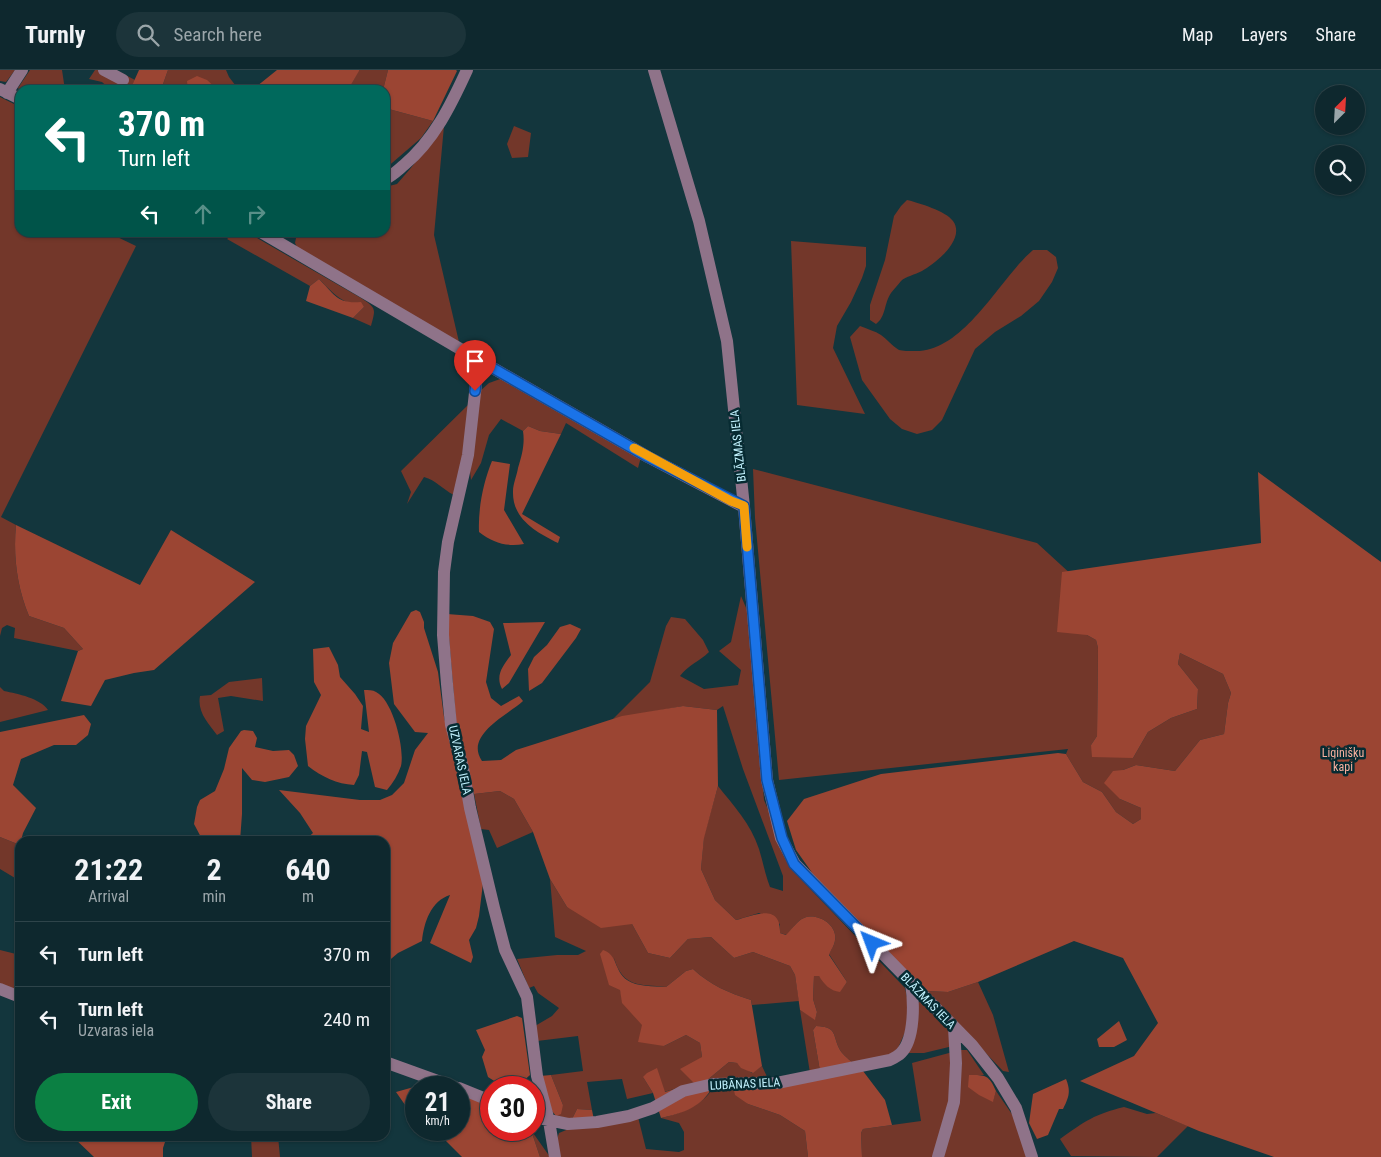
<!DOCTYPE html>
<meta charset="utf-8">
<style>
:root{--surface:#0e282e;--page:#1c343a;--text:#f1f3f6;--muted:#9ba6aa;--line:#2e444a;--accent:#0b8043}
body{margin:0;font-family:"Roboto Condensed",sans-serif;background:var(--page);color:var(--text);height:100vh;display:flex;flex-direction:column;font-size:19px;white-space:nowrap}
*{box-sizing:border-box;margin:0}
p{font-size:16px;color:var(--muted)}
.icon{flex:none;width:28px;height:28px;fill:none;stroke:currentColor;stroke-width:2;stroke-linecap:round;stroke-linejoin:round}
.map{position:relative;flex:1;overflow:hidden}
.sheet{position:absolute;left:15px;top:766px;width:375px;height:305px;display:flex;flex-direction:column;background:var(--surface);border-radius:15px;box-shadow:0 1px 4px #0004,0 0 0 1px var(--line)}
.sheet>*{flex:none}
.hud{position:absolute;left:15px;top:15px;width:375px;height:152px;border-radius:15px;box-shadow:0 1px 4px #0004,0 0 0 1px var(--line);background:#00695c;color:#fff;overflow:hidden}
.needle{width:32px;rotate:24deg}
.controls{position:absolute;left:1315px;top:15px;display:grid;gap:10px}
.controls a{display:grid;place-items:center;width:50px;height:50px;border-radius:50%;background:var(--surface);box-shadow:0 1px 4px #0004,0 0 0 1px var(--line);font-size:25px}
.speed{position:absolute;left:405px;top:1006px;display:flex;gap:10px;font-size:25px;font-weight:700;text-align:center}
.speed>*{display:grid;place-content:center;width:65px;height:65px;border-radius:50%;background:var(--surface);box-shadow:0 1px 4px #0004,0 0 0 1px var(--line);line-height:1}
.speed small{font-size:12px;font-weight:400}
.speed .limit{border:8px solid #d22;background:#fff;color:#111}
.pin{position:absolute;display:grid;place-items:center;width:42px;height:42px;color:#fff;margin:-51px -21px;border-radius:50% 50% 50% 0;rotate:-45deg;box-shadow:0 0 5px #0007}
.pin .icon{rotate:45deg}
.me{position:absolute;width:55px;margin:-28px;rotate:316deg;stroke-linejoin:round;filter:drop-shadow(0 0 4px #0008)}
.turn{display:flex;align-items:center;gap:18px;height:105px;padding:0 20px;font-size:22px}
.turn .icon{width:65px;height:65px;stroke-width:2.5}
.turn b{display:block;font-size:35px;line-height:42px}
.lanes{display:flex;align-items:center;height:48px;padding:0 20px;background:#0003;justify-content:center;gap:25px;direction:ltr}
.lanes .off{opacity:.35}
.eta{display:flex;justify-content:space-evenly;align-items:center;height:85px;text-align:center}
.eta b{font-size:30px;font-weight:700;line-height:35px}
.action{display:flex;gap:10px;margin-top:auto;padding:10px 20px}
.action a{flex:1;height:58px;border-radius:30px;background:var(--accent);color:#fff;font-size:20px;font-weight:700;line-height:58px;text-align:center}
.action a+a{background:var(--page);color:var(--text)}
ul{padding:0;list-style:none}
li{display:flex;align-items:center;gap:15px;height:65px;padding:0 20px;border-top:1px solid var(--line)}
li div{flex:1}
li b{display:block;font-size:19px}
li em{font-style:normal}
header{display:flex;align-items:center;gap:30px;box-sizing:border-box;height:70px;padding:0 25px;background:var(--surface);border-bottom:1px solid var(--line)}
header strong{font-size:24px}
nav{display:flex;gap:28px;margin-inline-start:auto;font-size:18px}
.search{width:350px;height:45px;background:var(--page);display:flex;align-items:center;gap:12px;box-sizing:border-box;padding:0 18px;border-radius:28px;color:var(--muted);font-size:19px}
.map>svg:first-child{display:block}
.green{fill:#73372a}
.forest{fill:#9b4533}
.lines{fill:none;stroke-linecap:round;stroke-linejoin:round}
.minor{stroke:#8f7389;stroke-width:12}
.route-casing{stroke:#114b97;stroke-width:12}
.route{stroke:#1a73e8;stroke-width:9}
.slow{stroke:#f59e0b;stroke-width:9}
.labels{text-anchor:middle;stroke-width:5;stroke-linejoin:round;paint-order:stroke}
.street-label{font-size:12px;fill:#c3f3ff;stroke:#072b32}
.park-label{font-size:12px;fill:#f9b09f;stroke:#072b32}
</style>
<header>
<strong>Turnly</strong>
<div class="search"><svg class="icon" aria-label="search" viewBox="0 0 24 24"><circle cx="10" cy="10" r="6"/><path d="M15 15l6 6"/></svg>Search here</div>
<nav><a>Map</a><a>Layers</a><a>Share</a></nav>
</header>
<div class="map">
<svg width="1381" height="1087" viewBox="0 0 1381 1087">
<rect width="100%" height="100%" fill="#13363d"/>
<!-- green -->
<path class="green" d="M0 0H15L6 12 0 11Z
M30 0H62L65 20H20L18 18Z
M95 0H116L135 10 130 20H111L102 12 89 9Z
M168 0H226L229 7 239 20H215L216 18 158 20 163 14Z
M359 0H388L383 20H348Z
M0 27 20 37V162L109 163 136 176 1 447 16 455C13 486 17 517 29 546L64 558 83 579 78 581 14 568 15 558 7 555 2 558 0 566Z
M385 38 433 51 421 68 385 99Z
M444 56 434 165 459 272 298 179 295 173 297 163 385 162V117L397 114 410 99Z
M514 56 531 63 528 87 512 88 507 74Z
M907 130C919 133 946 141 953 151 966 169 936 193 922 201 915 205 906 206 901 211 898 215 894 219 891 223 884 233 886 247 876 254L870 250V235L885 190 894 146 901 136Z
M234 163 250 164 361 228C376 238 376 238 371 256L353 248 364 237C340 232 336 226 319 209L310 216 227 169Z
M791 171 866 177V196L862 208 851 232 837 256 833 278 865 344 797 335Z
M1033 180H1047L1056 187 1058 198 1052 212 1039 231 1021 246 995 262 975 279 942 350 932 360 917 364 902 359 890 349 862 310 850 267 860 256C867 259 875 261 881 265 887 269 892 276 899 280 902 281 910 281 914 281 964 283 999 209 1033 180Z
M503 308 641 387 638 398 566 353 561 364 540 361 528 356 523 361 501 349 489 365 481 393 471 410 470 401 479 322 489 313Z
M470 333 461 404 454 425C442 419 436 410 424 407L407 434 411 422 401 401Z
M753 399 1037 473 1073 506 1087 565 1096 570 1098 578 1097 666 1091 675 1133 688 1148 662 1171 648 1197 639 1198 619 1178 594 1180 583 1223 604 1231 623 1228 633 1224 664 1200 670 1175 701 1136 695 1123 700 1120 729 1141 738V749L1133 754 1116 742 1102 722 1083 712 1066 684 1068 679 779 710 755 448Z
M741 526 747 540 764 730 795 803 905 918 910 941 906 960 898 978 887 988 855 995C850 990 843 985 840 980 832 965 838 957 816 956L813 960 820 1001 810 1003 800 940 815 949 817 942 813 929 814 906H819L840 921 847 912 829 884C831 880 835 874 835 870 838 855 817 842 804 848 798 850 791 860 787 865L780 863V854L759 843 736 850 715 830 701 799 704 766 718 716C733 735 751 754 759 779 763 792 765 804 770 817L783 821V806L743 699 723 636 717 640 683 636 613 649 650 612 666 556 671 547 685 549 703 570 709 582C700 591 688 595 680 606L704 619 738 615 741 600 719 581 731 572Z
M262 608 263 631 231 626 218 628 224 661 217 665C208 653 197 642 200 626L211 625 229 612Z
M0 617 4 621C18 624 40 628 48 640L0 652Z
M500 721 514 729 533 762 497 778 489 760 481 759 474 724Z
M0 767 20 775V811L0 799Z
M550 809 567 837 632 854 648 883 670 888 688 869 711 867 734 888 753 882 790 896 795 905 799 931 752 935 751 930C729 923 710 915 693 899L686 901 666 917C639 914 623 918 614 888L623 933 643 955 664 976 686 965 700 973 702 987 695 1013 664 1022 643 1007 653 1023 627 1029 622 1009 587 1012 592 1040 577 1039 572 1049 556 1046 563 1035 551 1005 583 1001 578 966 537 971 535 956 552 946 559 938 538 923 534 916 529 918 517 889 557 885H578L586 881 555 867Z
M0 880 20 885V923L0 914Z
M978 912 993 945 1009 1002 1003 1001 926 921 948 922Z
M920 932 953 964V976L924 983H907L917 933Z
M960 980H967L984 1005H969L993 1031 996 1021 1016 1050 1027 1087H862L861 1063 863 1059 921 1051 912 993Z
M729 992 737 993 752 1003 762 996 769 1011 700 1016Z
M733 1016 748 1034 780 1045 805 1061 808 1087H559L557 1069 559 1063 571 1058 638 1047 646 1079 679 1082 684 1080V1062L679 1053 661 1048C677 1045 702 1035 711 1021Z
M1124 1037 1147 1044 1156 1043 1188 1056 1157 1087 1071 1086 1060 1069C1085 1051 1095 1044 1124 1037Z
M531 1060 550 1087H540Z
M251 1066H278L280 1087H252Z"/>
<!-- forest -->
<path class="forest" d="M139 0H168L163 14 158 20H130Z
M277 0H359V1L348 20H252Z
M388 0H456L457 1 433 51 385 38V20H383Z
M197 6 207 10 216 18 215 20H188L187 11Z
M319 209C335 225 337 234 361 232L364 237 353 248 306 231 310 216Z
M528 356 540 361 561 364 522 444 560 467 558 473C536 462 512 449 513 421 513 414 517 405 518 398 522 385 525 374 523 361Z
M492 391 510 394 504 440 524 474C507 477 493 473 479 462 478 439 483 413 492 391Z
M1258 402 1381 492V1087H1274L1199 1061 1080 1011 1134 986 1158 953 1123 888 1074 871 978 912 948 922 926 921 813 804 796 780 787 751 804 729 881 704 1058 683 1066 684 1083 712 1102 722 1116 742 1133 754 1141 749V738L1120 729 1104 713 1113 701 1123 700 1136 695 1175 701 1200 670 1224 664 1228 633 1231 623 1223 604 1180 583 1178 594 1198 619 1197 639 1171 648 1148 662 1133 688 1092 687 1091 675 1097 666 1098 578 1096 570 1087 565 1057 562 1062 502 1261 473Z
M16 455 140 515 171 460 255 512 154 600 134 603 105 610 91 636 61 631 78 581 83 579 64 558 29 546C17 517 13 486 16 455Z
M416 540 420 542 424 552V558L438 602 444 647 483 813 479 846 476 858 469 870 473 887 471 893 430 873 450 825C431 831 424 852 422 871L398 883 385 894V771H304L313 763 300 743 279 720 360 730H380L392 725 404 713 415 680 428 663 415 662 394 634 389 593 393 573 411 542Z
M447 544 473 546 490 552 494 559 486 612 491 628 501 636 519 626 523 631C508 645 464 665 482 691L501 690 516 680 535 674 622 646 683 636 717 640 718 716 704 768 701 799 715 830 736 850C754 845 781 833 780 863L786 865C791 860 798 850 804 848 817 842 838 855 835 870 835 874 831 880 829 885L847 912 840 922C830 921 824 914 819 906H814L813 929 817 942 815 950 800 940 795 905 790 896 753 882 734 888 711 867 688 869 670 888 648 883 632 854 601 858 567 837 550 809 533 762 514 729 500 721 474 724 456 651Z
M545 552 509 613 502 619C495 605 503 596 511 585L503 553Z
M570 554 581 559 576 568 542 613 529 621 528 599 534 587 547 575 560 557Z
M329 577 338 595 340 607 355 624 363 636 361 659 369 662 364 620C368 620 373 620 376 622 393 630 405 679 401 696 398 705 393 713 387 720L375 717 367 682 362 681 359 705 354 715C337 714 322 707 308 696L305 669 306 656 321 625 314 612 313 579Z
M84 645 91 654 88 665 76 675H54L21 689 13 715 36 738 23 763 20 775 0 767V662Z
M244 660 253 661 257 668 255 677 273 681 289 680 294 685 298 696 289 707 265 712 252 710 242 698V744L240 771H203L194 754 197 737 200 730 215 721 224 699 229 678 241 661Z
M603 880C618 885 614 901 627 910 637 917 654 916 666 917L686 901 693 899C710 915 729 923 751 930L762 996 753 1003 741 998 737 993 729 992 700 1016H713C702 1037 684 1043 661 1048L653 1023 643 1007 647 1003 657 998 665 1022 694 1013 680 999 702 987 700 973 686 965 664 976 638 972 642 955 622 933 620 920 609 915 600 884Z
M517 946 522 948 530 1005 519 1015 502 1016 488 1007 482 987 485 980 476 960Z
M1119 951 1127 970 1114 977H1099L1097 969Z
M816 956C838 957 832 965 840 980 843 985 850 990 855 995L820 1001 813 960Z
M863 1001 885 1030 892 1055 863 1059 861 1063 862 1087H808L805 1061 780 1045 748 1034 735 1025 733 1016Z
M551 1005 563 1035 561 1044 556 1046 547 1035 540 1006Z
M969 1005C986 1005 989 1005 996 1021L993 1032 979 1025 968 1017Z
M1066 1009C1071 1021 1069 1027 1063 1039H1059L1048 1065 1037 1069 1029 1053 1033 1024Z
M428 1013 441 1017 416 1018V1046L410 1042 396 1022Z
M459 1024 491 1035V1060H531L540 1087H462L435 1060H459Z
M577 1039 592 1040 594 1050 572 1049Z
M72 1066H167L163 1078V1087H94Z"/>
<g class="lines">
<!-- minor -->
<path class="minor" d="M104 0 123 10
M654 0 699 151 727 271 744 437 767 710 781 768 795 794 972 975 998 1008 1016 1038 1032 1087
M0 19 20 29
M7 23 22 0
M385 109C392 106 398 100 404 95 434 70 451 35 467 0
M261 162 479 290 648 387 744 437
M470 285 477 305 468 385 448 472 444 502 443 565 447 614 451 655 463 698 470 738 494 838 505 880 527 927 537 1006 549 1051 555 1087
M0 919 20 927
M385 992 457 1018
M459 1018 491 1031
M534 1047 568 1054 597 1052 629 1046 653 1038 683 1021 713 1014 777 1013 890 990C894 988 898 986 901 983 915 969 914 932 911 913
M938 1087 954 1032 956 993 954 958"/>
</g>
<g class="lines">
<defs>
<path id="route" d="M475 321 477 305 470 285 648 387 744 436 767 710 782 768 794 794 872 873"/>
</defs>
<!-- route casing -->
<use href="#route" class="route-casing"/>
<!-- route -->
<use href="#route" class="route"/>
<!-- slow -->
<path class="slow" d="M634 378 731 431 744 436 747 477"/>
</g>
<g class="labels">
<!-- street labels -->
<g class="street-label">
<text transform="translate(738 376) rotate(-96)" y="4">BLĀZMAS IELA</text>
<text transform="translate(460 690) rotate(78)" y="4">UZVARAS IELA</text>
<text transform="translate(928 931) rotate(46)" y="4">BLĀZMAS IELA</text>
<text transform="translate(745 1014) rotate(-3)" y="4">LUBĀNAS IELA</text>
</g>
<!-- park labels -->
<g class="park-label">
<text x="1343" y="687">Liginišķu<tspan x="1343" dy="14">kapi</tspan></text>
</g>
</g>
</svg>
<div class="controls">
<a><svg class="needle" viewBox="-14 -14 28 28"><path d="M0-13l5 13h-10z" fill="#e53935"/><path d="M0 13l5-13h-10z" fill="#9ba6aa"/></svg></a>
<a><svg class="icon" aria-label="search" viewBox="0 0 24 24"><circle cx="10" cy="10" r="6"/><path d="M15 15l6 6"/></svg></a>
</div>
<div class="speed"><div>21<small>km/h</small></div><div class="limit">30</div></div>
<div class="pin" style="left:475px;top:321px;background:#d93025"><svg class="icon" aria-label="arrive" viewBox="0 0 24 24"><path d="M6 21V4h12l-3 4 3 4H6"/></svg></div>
<svg class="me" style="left:872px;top:873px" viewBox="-20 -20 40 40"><path d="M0-17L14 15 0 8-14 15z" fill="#1a73e8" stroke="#fff" stroke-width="4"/></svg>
<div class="hud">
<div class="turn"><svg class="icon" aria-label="left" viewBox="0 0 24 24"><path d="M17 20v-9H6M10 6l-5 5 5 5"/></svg><div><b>370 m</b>Turn left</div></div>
<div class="lanes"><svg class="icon" aria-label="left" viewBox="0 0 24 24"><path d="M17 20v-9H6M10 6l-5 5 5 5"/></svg><svg class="icon off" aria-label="ahead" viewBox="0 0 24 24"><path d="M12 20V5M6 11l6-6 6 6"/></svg><svg class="icon off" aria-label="right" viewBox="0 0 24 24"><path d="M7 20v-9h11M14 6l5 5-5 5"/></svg></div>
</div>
<section class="sheet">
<div class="eta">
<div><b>21:22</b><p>Arrival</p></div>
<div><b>2</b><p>min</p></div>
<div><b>640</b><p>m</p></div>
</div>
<ul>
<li><svg class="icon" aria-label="left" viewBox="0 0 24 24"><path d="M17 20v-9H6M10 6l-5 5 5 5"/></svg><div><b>Turn left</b></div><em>370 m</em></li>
<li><svg class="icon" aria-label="left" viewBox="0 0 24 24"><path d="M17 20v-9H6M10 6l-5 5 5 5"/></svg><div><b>Turn left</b><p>Uzvaras iela</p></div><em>240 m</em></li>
</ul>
<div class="action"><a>Exit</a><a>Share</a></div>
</section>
</div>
